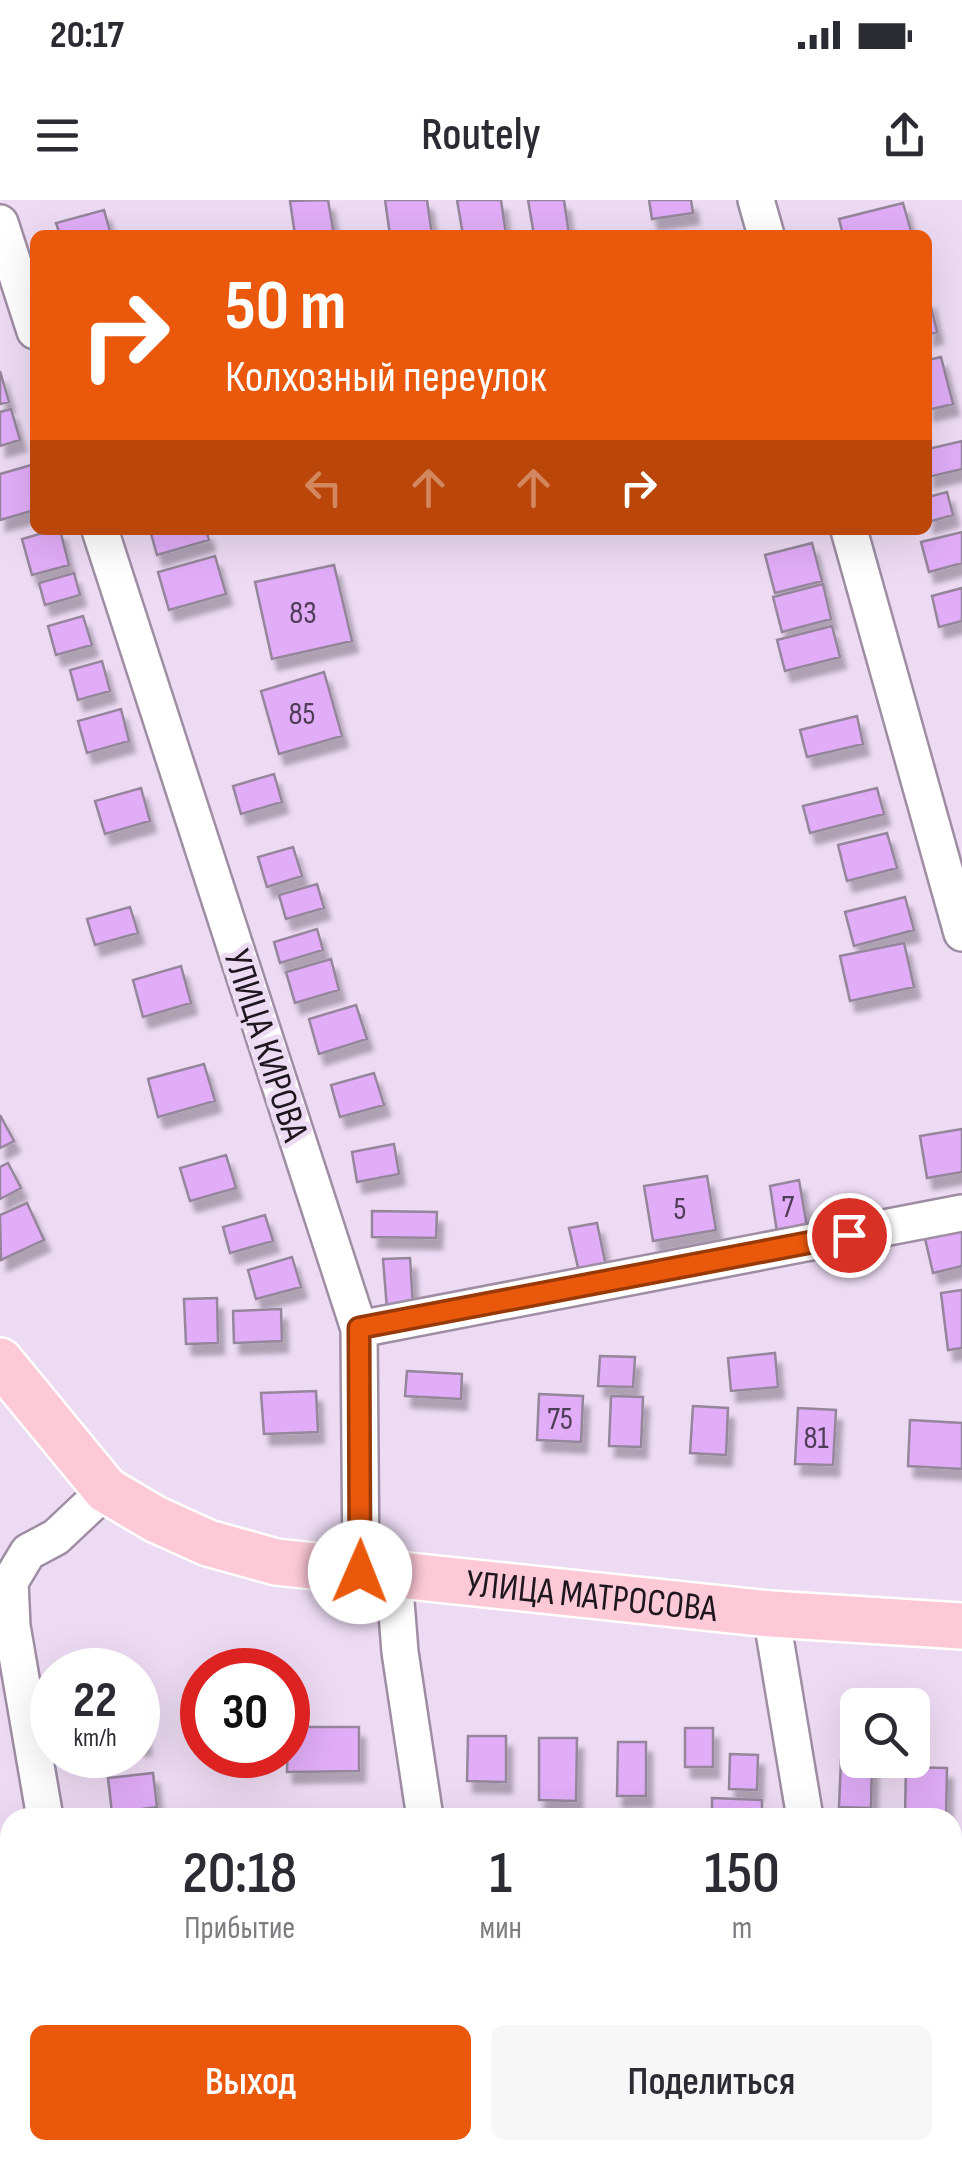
<!DOCTYPE html>
<html lang="ru">
<meta charset="utf-8">
<style>
:root{--surface:#fff;--page:#f7f7f7;--text:#2b2b33;--muted:#7c7c81;--accent:#ea580c}
body{margin:0;font-family:"Sofia Sans Condensed",sans-serif;background:var(--page);color:var(--text);height:100vh;display:flex;flex-direction:column;font-size:38px;white-space:nowrap}
*{box-sizing:border-box;margin:0}
p{font-size:32px;color:var(--muted)}
.icon{flex:none;width:55px;height:55px;fill:none;stroke:currentColor;stroke-width:2;stroke-linecap:round;stroke-linejoin:round}
.map{position:relative;flex:1;overflow:hidden}
.sheet{position:absolute;left:0px;top:1608px;width:962px;height:352px;display:flex;flex-direction:column;background:var(--surface);border-radius:30px 30px 0 0;box-shadow:0 10px 40px #0002}
.sheet>*{flex:none}
.banner{position:absolute;left:30px;top:30px;width:902px;height:305px;border-radius:15px;box-shadow:0 10px 40px #0002;background:#ea580c;color:#fff;overflow:hidden}
.buttons{position:absolute;left:840px;top:1488px;display:grid;gap:20px}
.buttons a{display:grid;place-items:center;width:90px;height:90px;border-radius:15px;background:var(--surface);box-shadow:0 10px 40px #0002;font-size:50px}
.speed{position:absolute;left:30px;top:1448px;display:flex;gap:20px;font-size:50px;font-weight:700;text-align:center}
.speed>*{display:grid;place-content:center;width:130px;height:130px;border-radius:50%;background:var(--surface);box-shadow:0 10px 40px #0002;line-height:1}
.speed small{font-size:25px;font-weight:400}
.speed .limit{border:15px solid #d22;background:#fff;color:#111}
.pin{position:absolute;display:grid;place-items:center;width:85px;height:85px;color:#fff;margin:-42px;border:5px solid #fff;border-radius:50%;box-shadow:0 2px 10px #0007}
.me{position:absolute;width:110px;margin:-55px;rotate:1deg;stroke-linejoin:round;filter:drop-shadow(0 0 8px #0008)}
.turn{display:flex;align-items:center;gap:35px;height:210px;padding:0 30px;font-size:45px}
.turn .icon{width:130px;height:130px;stroke-width:2.5}
.turn b{display:block;font-size:70px;line-height:85px}
.lanes{display:flex;align-items:center;height:95px;padding:0 30px;background:#0003;justify-content:center;gap:50px;direction:ltr}
.lanes .off{opacity:.35}
.eta{display:flex;justify-content:space-evenly;align-items:center;height:170px;text-align:center}
.eta b{font-size:60px;font-weight:600;line-height:70px}
.action{display:flex;gap:20px;margin-top:auto;padding:20px 30px}
.action a{flex:1;height:115px;border-radius:15px;background:var(--accent);color:#fff;font-size:40px;font-weight:600;line-height:115px;text-align:center}
.action a+a{background:var(--page);color:var(--text)}
.status{display:flex;justify-content:space-between;align-items:center;height:70px;padding:0 50px;background:var(--surface);direction:ltr}
.status svg{height:28px;fill:currentColor}
header{display:flex;justify-content:space-between;align-items:center;height:130px;padding:0 30px;background:var(--surface);font-size:45px;font-weight:600}
.map>svg:first-child{display:block}
.built{fill:#e4cdeb}
.building{fill:#e1adf8;stroke:#95869c;stroke-width:2.5;filter:url(#shadow)}
.lines{fill:none;stroke-linecap:round;stroke-linejoin:round}
.minor-casing{stroke:#9e8da3;stroke-width:40}
.major-casing{stroke:#fff;stroke-width:50}
.minor{stroke:#fff;stroke-width:35}
.major{stroke:#fdc9d7;stroke-width:45}
.route-casing{stroke:#983908;stroke-width:25}
.route{stroke:#ea580c;stroke-width:18}
.labels{text-anchor:middle;stroke-width:10;stroke-linejoin:round;paint-order:stroke}
.number-label{font-size:32px;fill:#4f3c55}
.street-label{font-size:38px;fill:#1e171f;stroke:#eddbf3}
</style>
<div class="status"><b>20:17</b><svg viewBox="0 0 49 12"><path d="M0 12V9h3v3zM5 12V6h3v6zM10 12V3h3v9zM15 12V0h3v12zM26 1h20v11H26zM47 4h2v5h-2z"/></svg></div>
<header><svg class="icon" aria-label="menu" viewBox="0 0 24 24"><path d="M4 6h16M4 12h16M4 18h16"/></svg>Routely<svg class="icon" aria-label="share" viewBox="0 0 24 24"><path d="M12 15V3M7 8l5-5 5 5M5 13v7h14v-7"/></svg></header>
<div class="map">
<svg width="962" height="1958" viewBox="0 0 962 1958">
<defs>
<filter id="shadow"><feDropShadow dx="6" dy="11" stdDeviation="2.5" flood-color="#0004"/></filter>
</defs>
<rect width="100%" height="100%" fill="#eddbf3"/>
<!-- built -->
<path class="built" d="M0 1716 10 1757V1853L0 1862Z"/>
<!-- building -->
<path class="building" d="M328 0 334 35H295L290 1Z
M385 0H427L432 35H390Z
M457 0H501L506 35H463Z
M528 0H564L569 35H534Z
M649 0H691L693 13 652 19Z
M903 3 912 35H843L839 19Z
M104 10 111 35H60L56 23Z
M929 98 937 132 928 135V99Z
M941 157 953 204 928 210V160Z
M0 171 9 202 0 204Z
M11 209 20 240 0 246V212Z
M962 241V269L928 277V249Z
M35 264V310L0 320V274Z
M947 292 953 315 928 322V297Z
M53 330H60L69 365 32 375 22 339Z
M150 330H206L209 340 157 355Z
M962 332V363L929 372 921 342Z
M812 343 822 381 775 393 765 355Z
M215 356 226 394 169 410 158 372Z
M334 365 352 441 272 459 255 382Z
M74 373 80 395 45 405 39 383Z
M823 384 831 419 782 432 773 397Z
M962 388V421L939 427 932 396Z
M83 416 92 445 56 455 48 426Z
M832 426 840 457 785 471 777 440Z
M102 461 110 491 78 500 70 470Z
M324 472 342 536 279 554 261 491Z
M121 509 129 541 87 553 78 521Z
M857 516 863 544 807 557 800 530Z
M274 574 282 602 241 614 233 586Z
M141 588 150 621 105 634 95 601Z
M877 588 884 614 810 633 803 606Z
M887 633 897 668 847 681 838 645Z
M293 647 302 676 267 687 258 657Z
M317 684 324 708 286 719 279 695Z
M905 697 914 730 854 746 845 712Z
M130 707 138 733 95 745 87 719Z
M317 729 323 750 280 763 274 742Z
M904 743 914 787 850 801 840 756Z
M331 759 339 790 295 803 286 772Z
M181 766 191 803 143 817 133 780Z
M356 805 367 839 319 854 309 819Z
M204 864 215 901 158 917 148 879Z
M374 873 384 905 340 917 331 885Z
M0 915 14 941 0 948Z
M962 929V972L927 978 920 936Z
M394 944 399 974 357 982 352 952Z
M226 955 236 988 190 1001 180 968Z
M8 963 21 988 0 999V967Z
M707 976 716 1030 653 1041 644 986Z
M799 980 807 1027 777 1032 770 986Z
M27 1003 44 1040 1 1060 0 1015Z
M372 1011 437 1012 436 1038 372 1037Z
M265 1015 273 1041 230 1053 223 1027Z
M597 1023 606 1066 579 1072 569 1028Z
M962 1025V1066L933 1073 924 1034Z
M292 1057 301 1087 256 1099 248 1070Z
M410 1058 413 1107 387 1109 383 1059Z
M962 1090V1148L948 1150 941 1093Z
M217 1098 218 1143 186 1144 184 1099Z
M281 1109 282 1141 234 1143 233 1111Z
M775 1153 778 1187 731 1191 728 1158Z
M600 1156 635 1157 633 1187 598 1186Z
M407 1171 462 1174 461 1199 405 1196Z
M316 1191 318 1232 264 1234 261 1193Z
M539 1194 583 1196 581 1242 537 1240Z
M611 1196 643 1197 641 1247 609 1246Z
M693 1206 728 1208 726 1255 690 1253Z
M798 1208 836 1210 833 1265 795 1264Z
M910 1220 962 1223V1269L908 1266Z
M141 1507 145 1544 138 1545V1508Z
M288 1527H359V1571L287 1572Z
M685 1528H713V1567H685Z
M468 1536H506V1582L467 1581Z
M539 1538H577L576 1601 539 1600Z
M618 1542H646V1596H617Z
M730 1554 758 1555 757 1590 729 1589Z
M214 1555H249V1561L214 1558Z
M841 1560 872 1561 871 1608 839 1607Z
M906 1567 947 1568 946 1617 905 1616Z
M153 1573 157 1607 112 1613 108 1578Z
M712 1598 762 1600V1618H712Z
M158 1950H208L209 1955 159 1958Z
M533 1950H579L580 1952 534 1958Z
M761 1950H824L826 1958H763Z
M892 1950H934L935 1958H894Z"/>
<g class="lines">
<defs>
<path id="minor" d="M756 0 766 35
M0 23 35 131
M100 330 359 1129 361 1373
M849 330 962 733
M359 1129 962 1013
M394 1376 400 1452 425 1618
M771 1414 805 1618
M45 1618 12 1426 10 1382 28 1352 56 1337 106 1290
M0 1929 10 1917
M100 1950 102 1958
M475 1950 476 1958
M860 1950 862 1958"/>
<g id="major">
<path id="s1" d="M0 1161 106 1290 155 1319 208 1343 276 1362 771 1414 962 1426"/>
</g>
</defs>
<!-- minor casing -->
<use href="#minor" class="minor-casing"/>
<!-- major casing -->
<use href="#major" class="major-casing"/>
<!-- minor -->
<use href="#minor" class="minor"/>
<!-- major -->
<use href="#major" class="major"/>
</g>
<g class="lines">
<defs>
<path id="route" d="M360 1372 359 1128 849 1035"/>
</defs>
<!-- route casing -->
<use href="#route" class="route-casing"/>
<!-- route -->
<use href="#route" class="route"/>
</g>
<g class="labels">
<!-- number labels -->
<g class="number-label">
<text x="303" y="423">83</text>
<text x="302" y="524">85</text>
<text x="788" y="1017">7</text>
<text x="680" y="1019">5</text>
<text x="560" y="1229">75</text>
<text x="816" y="1248">81</text>
</g>
<!-- street labels -->
<g class="street-label">
<text transform="translate(267 845) rotate(72)" y="13">УЛИЦА КИРОВА</text>
<text dy="13" stroke="none"><textPath href="#s1" startOffset="670">УЛИЦА МАТРОСОВА</textPath></text>
</g>
</g>
</svg>
<div class="buttons">
<a><svg class="icon" aria-label="search" viewBox="0 0 24 24"><circle cx="10" cy="10" r="6"/><path d="M15 15l6 6"/></svg></a>
</div>
<div class="speed"><div>22<small>km/h</small></div><div class="limit">30</div></div>
<div class="pin" style="left:849px;top:1035px;background:#d93025"><svg class="icon" aria-label="arrive" viewBox="0 0 24 24"><path d="M6 21V4h12l-3 4 3 4H6"/></svg></div>
<svg class="me" style="left:360px;top:1372px" viewBox="-20 -20 40 40"><circle r="19" fill="#fff"/><path d="M0-13L10 11 0 6-10 11z" fill="#ea580c"/></svg>
<div class="banner">
<div class="turn"><svg class="icon" aria-label="right" viewBox="0 0 24 24"><path d="M7 20v-9h11M14 6l5 5-5 5"/></svg><div><b>50 m</b>Колхозный переулок</div></div>
<div class="lanes"><svg class="icon off" aria-label="left" viewBox="0 0 24 24"><path d="M17 20v-9H6M10 6l-5 5 5 5"/></svg><svg class="icon off" aria-label="ahead" viewBox="0 0 24 24"><path d="M12 20V5M6 11l6-6 6 6"/></svg><svg class="icon off" aria-label="ahead" viewBox="0 0 24 24"><path d="M12 20V5M6 11l6-6 6 6"/></svg><svg class="icon" aria-label="right" viewBox="0 0 24 24"><path d="M7 20v-9h11M14 6l5 5-5 5"/></svg></div>
</div>
<section class="sheet">
<div class="eta">
<div><b>20:18</b><p>Прибытие</p></div>
<div><b>1</b><p>мин</p></div>
<div><b>150</b><p>m</p></div>
</div>
<div class="action"><a>Выход</a><a>Поделиться</a></div>
</section>
</div>
